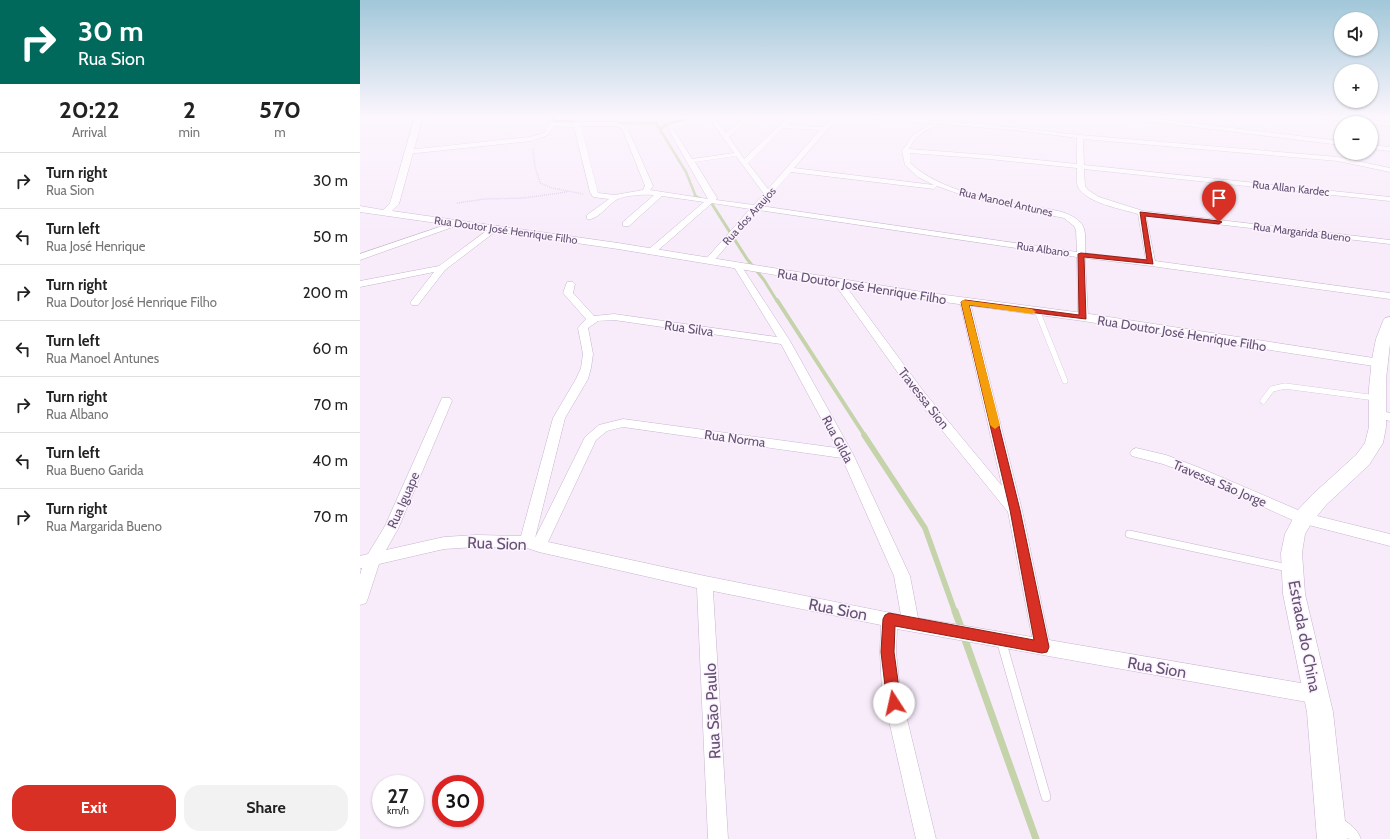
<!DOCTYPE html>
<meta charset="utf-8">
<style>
:root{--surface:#fff;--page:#f2f2f2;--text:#222;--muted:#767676;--line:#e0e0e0;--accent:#d93025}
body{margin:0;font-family:Cabin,sans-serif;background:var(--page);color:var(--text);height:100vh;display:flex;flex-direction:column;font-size:15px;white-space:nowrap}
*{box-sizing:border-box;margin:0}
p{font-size:13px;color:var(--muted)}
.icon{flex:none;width:22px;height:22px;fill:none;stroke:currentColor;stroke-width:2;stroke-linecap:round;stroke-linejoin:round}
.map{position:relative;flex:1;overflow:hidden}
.drawer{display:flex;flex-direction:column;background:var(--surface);width:360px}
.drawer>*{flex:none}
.guide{background:#00695c;color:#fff;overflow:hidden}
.controls{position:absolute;left:974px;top:12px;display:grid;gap:8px}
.controls a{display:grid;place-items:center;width:44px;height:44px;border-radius:50%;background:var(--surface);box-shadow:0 1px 3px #0004;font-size:20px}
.speed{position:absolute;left:12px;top:775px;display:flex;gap:8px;font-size:20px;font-weight:700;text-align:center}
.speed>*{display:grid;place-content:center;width:52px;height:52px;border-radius:50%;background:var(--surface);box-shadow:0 1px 3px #0004;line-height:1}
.speed small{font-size:10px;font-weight:400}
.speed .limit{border:6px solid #d22;background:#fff;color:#111}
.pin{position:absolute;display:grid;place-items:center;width:34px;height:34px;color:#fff;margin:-41px -17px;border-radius:50% 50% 50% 0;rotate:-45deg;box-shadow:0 0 4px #0007}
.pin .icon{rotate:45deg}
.me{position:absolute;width:44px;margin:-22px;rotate:350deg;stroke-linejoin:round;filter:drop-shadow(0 0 3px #0008)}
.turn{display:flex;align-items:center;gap:14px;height:84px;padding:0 12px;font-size:18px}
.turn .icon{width:52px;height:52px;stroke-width:2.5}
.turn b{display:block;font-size:28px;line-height:34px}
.eta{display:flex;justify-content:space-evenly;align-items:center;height:68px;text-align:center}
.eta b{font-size:24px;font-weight:700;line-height:28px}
.primary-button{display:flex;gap:8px;margin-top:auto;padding:8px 12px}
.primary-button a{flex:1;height:46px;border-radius:16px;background:var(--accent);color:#fff;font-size:16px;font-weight:700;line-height:46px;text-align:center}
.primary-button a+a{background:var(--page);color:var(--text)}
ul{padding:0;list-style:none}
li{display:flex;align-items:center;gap:12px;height:56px;padding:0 12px;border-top:1px solid var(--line)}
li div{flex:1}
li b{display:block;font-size:15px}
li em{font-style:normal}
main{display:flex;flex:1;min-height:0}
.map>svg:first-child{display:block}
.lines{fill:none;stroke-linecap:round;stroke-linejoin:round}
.stream-far4{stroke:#c4d3aa;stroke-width:2.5}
.stream-far3{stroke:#c4d3aa;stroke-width:3}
.stream-far2{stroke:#c4d3aa;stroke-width:4}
.stream-far1{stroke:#c4d3aa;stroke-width:5.5}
.stream{stroke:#c4d3aa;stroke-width:7}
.service-far3-casing{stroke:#c6b5ce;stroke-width:3.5}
.service-far2-casing{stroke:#c6b5ce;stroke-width:6}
.service-far1-casing{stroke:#c6b5ce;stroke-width:8}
.service-casing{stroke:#c6b5ce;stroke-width:10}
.minor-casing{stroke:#c6b5ce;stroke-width:1}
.tertiary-casing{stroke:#c6b5ce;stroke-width:1}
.secondary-casing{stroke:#c7b3d1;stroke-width:1}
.path{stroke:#c2aad2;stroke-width:1.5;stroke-dasharray:0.5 1.5;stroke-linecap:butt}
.service-far3{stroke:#fff;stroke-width:3}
.service-far2{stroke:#fff;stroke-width:5.5}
.service-far1{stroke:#fff;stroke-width:7}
.service{stroke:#fff;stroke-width:9}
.minor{fill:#fff;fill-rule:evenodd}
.tertiary{fill:#fff;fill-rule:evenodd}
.secondary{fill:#fff;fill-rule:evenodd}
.route{fill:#d93025;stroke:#8d1f18}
.slow{fill:#f59e0b}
.labels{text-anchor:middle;stroke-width:3;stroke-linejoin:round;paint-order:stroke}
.far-street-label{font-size:11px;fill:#655174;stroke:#fbf3fd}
.street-label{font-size:13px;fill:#655174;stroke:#fbf3fd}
.near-street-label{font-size:16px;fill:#655174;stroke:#fbf3fd}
</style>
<main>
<section class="drawer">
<div class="guide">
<div class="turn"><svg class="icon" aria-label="right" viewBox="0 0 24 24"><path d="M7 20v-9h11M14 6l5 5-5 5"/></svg><div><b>30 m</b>Rua Sion</div></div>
</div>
<div class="eta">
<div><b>20:22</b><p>Arrival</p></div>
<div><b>2</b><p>min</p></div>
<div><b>570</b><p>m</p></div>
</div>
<ul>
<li><svg class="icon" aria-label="right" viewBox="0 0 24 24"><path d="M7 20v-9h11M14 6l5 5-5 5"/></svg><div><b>Turn right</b><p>Rua Sion</p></div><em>30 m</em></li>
<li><svg class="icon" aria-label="left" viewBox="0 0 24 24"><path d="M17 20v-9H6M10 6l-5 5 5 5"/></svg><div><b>Turn left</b><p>Rua José Henrique</p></div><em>50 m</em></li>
<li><svg class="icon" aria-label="right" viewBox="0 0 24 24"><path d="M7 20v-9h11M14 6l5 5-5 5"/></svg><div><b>Turn right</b><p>Rua Doutor José Henrique Filho</p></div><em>200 m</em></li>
<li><svg class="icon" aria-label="left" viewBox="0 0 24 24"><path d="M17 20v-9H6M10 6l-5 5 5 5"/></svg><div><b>Turn left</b><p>Rua Manoel Antunes</p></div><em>60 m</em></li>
<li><svg class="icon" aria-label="right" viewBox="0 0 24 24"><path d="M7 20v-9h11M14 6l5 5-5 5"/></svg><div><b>Turn right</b><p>Rua Albano</p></div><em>70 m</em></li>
<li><svg class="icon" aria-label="left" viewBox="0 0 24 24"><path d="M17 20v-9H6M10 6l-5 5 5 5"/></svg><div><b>Turn left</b><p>Rua Bueno Garida</p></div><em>40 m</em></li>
<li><svg class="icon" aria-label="right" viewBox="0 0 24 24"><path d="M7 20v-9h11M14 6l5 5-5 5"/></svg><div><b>Turn right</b><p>Rua Margarida Bueno</p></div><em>70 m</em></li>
</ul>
<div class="primary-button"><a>Exit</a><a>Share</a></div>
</section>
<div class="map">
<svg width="1030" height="839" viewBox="0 0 1030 839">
<rect width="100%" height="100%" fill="#f8ecfb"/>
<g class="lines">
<!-- stream-far4 -->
<path class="stream-far4" d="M190 116 195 121 217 122
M253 123H296L326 172 336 197
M300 130 306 124 338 118"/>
<!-- stream-far3 -->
<path class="stream-far3" d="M335 196 352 204 387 259 404 280 417 301"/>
<!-- stream-far2 -->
<path class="stream-far2" d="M417 300 505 436"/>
<!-- stream-far1 -->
<path class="stream-far1" d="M504 435 565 528 595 612"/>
<!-- stream -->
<path class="stream" d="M595 611 602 630
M604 637 676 839"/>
<defs>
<path id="service-far3" d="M257 116 259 119 275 121 308 119"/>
<path id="service-far2" d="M678 313 705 381
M903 401 912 389 925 386 1016 398"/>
<path id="service-far1" d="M769 534 928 568"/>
<path id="service" d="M641 640 686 797"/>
<path id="minor" d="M348 116H361L355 118 366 133 387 116H393L369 137 384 159 429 116H435L427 125 463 127 473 116H479L434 168 574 185 558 177 545 165 542 151 553 135 572 123 498 118 495 116H517L609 123 720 135 978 157 1030 168V172L978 161 723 139 724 165 1030 197V201L724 169 725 186 728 190 739 197 783 211 1030 240V244L786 216 795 261 1030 293V299L791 266 725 258 728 317 723 320 718 317 717 257 398 210 352 263H346L345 261 346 259 390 209 352 203 295 253H289L288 251 289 249 344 202 302 196 269 226H263V222L294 195C285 194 264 195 256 200 248 205 237 221 227 219V215L249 199 233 197 230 192 214 127 194 126 188 135 171 141 47 154 44 152 47 150 170 137 184 133 190 123 192 122H256L267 127 293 186 290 190 348 199 307 127 314 123ZM350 119 374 153 332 159 313 128ZM580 124 664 131 717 138V164L629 155 549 149C554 136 567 129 580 124ZM221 126H255L262 128 285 186 283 190 255 195 238 193ZM423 128 460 130 408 189 388 163ZM550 153 629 159 717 168C717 174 716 182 718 187 726 203 762 209 778 214L786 260 725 253C725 244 727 230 721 223 708 209 684 209 666 206 627 198 581 191 550 163ZM376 156 404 194 394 205 356 200 357 198 335 162ZM431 172 574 189 577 186 608 197 640 205 704 218 714 226 716 230 717 252 401 206Z
M756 116H771L981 141V145L759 118Z
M1011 145 1030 147V151L1011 149Z
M97 221H100L104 223 0 260V254Z
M133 226H139L140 228 85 270 58 305H52L50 303 74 272 0 287V281L79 266Z
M378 264 382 267 430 341 493 454 550 576 558 618 672 637 648 512 556 398 474 283 479 280 482 281 564 392 642 486 600 302 605 299 610 302 662 510 689 640 958 686 964 689 967 695 964 701 958 704 537 629 536 652 540 690 576 839H556L522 690 520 652 521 625 353 591 368 839H348L337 588 179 552 167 548 116 547 84 549 19 564 8 598 6 603 0 605V575L2 568H0V556L8 554 25 526 82 398H90L92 401 38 529 26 550 84 537 116 535 161 536 193 418 216 379 221 368 223 354 218 328 226 319 203 293 207 282H213L215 284 213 293 234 316 254 314 417 337 374 267ZM254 320 421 344 477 448 263 419 239 425 225 437 175 538 205 418 228 379 231 368 233 354 228 328 238 321ZM263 427 482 458 534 576 541 615 345 576 188 542 236 440 247 431Z
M1018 410 1030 413V421L1014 417 1012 414 1014 411Z
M776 448 806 455 840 468 945 513 1030 534V546L937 522 830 474 803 464 772 456 770 453 772 450Z
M975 816C986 820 997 828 1001 839 985 839 972 839 965 826L968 819Z"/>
<path id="tertiary" d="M55 116H63L39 204 32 211 258 243 562 292 723 313 1020 359 1025 360 1027 363 1025 366 1020 367 723 321 562 299 258 249 0 212V206L23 210 30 203Z
M951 116H973L1030 122V126L955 118Z"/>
<path id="secondary" d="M1030 317V344L1026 379V427L1023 443 1009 465 967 504 952 522 945 534 942 553 945 594 973 712 986 830 987 839H957L947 712 923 594 921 553 925 534 937 511 953 494 996 455 1005 443 1009 427V388L1012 359 1016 339 1023 321 1025 318Z"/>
</defs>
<!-- service-far3 casing -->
<use href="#service-far3" class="service-far3-casing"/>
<!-- service-far2 casing -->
<use href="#service-far2" class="service-far2-casing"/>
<!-- service-far1 casing -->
<use href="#service-far1" class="service-far1-casing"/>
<!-- service casing -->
<use href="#service" class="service-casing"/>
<!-- minor casing -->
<use href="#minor" class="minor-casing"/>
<!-- tertiary casing -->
<use href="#tertiary" class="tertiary-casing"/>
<!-- secondary casing -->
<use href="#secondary" class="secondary-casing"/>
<!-- path -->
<path class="path" d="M173 148 175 167 180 183 192 188 223 194
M97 203 125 199 164 198 207 192"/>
<!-- service-far3 -->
<use href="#service-far3" class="service-far3"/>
<!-- service-far2 -->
<use href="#service-far2" class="service-far2"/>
<!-- service-far1 -->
<use href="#service-far1" class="service-far1"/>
<!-- service -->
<use href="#service" class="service"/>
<!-- minor -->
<use href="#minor" class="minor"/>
<!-- tertiary -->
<use href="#tertiary" class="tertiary"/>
<!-- secondary -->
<use href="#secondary" class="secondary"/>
</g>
<!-- sky -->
<linearGradient id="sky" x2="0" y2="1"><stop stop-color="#a1c7d9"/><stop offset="0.5" stop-color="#fcf6fd"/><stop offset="1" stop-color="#fcf6fd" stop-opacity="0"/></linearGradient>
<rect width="1030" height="233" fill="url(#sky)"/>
<!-- route -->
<path class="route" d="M780 212 859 221 862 222 859 224 785 216 793 264 724 257 726 319 609 305 660 510 689 647 687 652 682 653 535 626 534 652 541 703 539 708 534 710 529 708 527 703 521 652 523 619 525 615 529 613 674 640 650 510 601 302 605 300 719 315 718 254 721 253 787 260Z"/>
<!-- slow -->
<path class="slow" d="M603 300 672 309 676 312 672 314 609 305 640 425 635 429 630 425 601 302Z"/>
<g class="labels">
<!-- far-street labels -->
<g class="far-street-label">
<text transform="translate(931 188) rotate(6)" y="4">Rua Allan Kardec</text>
<text transform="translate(646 202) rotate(13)" y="4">Rua Manoel Antunes</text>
<text transform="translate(389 216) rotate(-48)" y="4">Rua dos Araujos</text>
<text transform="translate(146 230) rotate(8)" y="4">Rua Doutor José Henrique Filho</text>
<text transform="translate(942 232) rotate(7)" y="4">Rua Margarida Bueno</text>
<text transform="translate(683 249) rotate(8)" y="4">Rua Albano</text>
</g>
<!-- street labels -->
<g class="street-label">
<text transform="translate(502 286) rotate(9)" y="5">Rua Doutor José Henrique Filho</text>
<text transform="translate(329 328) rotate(8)" y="5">Rua Silva</text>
<text transform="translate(822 333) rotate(9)" y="5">Rua Doutor José Henrique Filho</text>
<text transform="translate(564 398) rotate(52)" y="5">Travessa Sion</text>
<text transform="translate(375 438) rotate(8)" y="5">Rua Norma</text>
<text transform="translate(478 439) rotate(62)" y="5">Rua Gilda</text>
<text transform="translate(860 483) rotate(23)" y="5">Travessa São Jorge</text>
<text transform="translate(43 500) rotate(-66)" y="5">Rua Iguape</text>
</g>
<!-- near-street labels -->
<g class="near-street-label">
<text transform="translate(137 543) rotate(2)" y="6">Rua Sion</text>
<text transform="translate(478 609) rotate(11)" y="6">Rua Sion</text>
<text transform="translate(945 636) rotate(79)" y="6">Estrada do China</text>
<text transform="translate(797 667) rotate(10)" y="6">Rua Sion</text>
<text transform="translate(352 711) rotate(-93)" y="6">Rua Sāo Paulo</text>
</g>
</g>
</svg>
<div class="controls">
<a><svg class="icon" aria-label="sound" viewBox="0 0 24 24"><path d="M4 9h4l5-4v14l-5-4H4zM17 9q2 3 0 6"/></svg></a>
<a>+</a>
<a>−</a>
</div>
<div class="speed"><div>27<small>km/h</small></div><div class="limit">30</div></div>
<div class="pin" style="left:859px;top:222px;background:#d93025"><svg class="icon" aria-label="arrive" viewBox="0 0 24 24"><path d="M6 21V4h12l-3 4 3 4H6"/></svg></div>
<svg class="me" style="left:534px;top:703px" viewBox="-20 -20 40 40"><circle r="19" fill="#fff"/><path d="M0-13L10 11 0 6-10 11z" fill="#d93025"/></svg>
</div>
</main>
